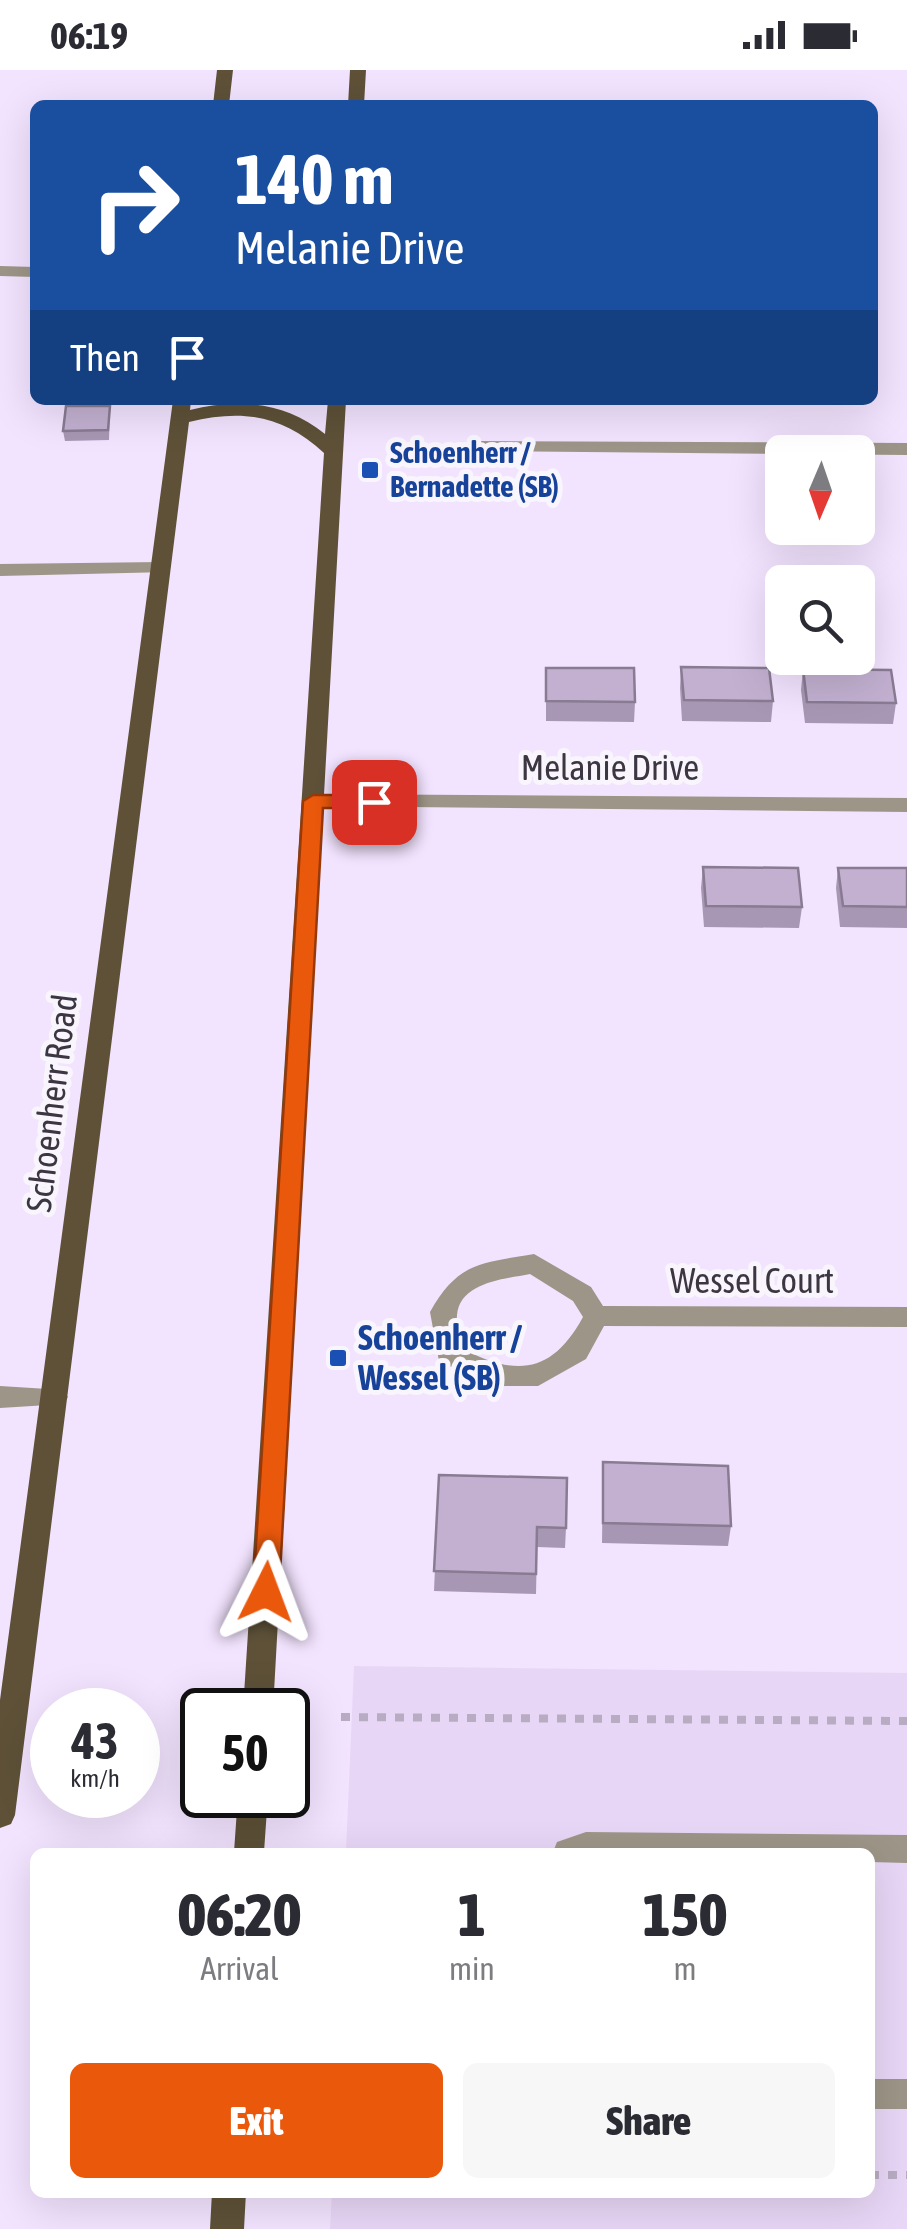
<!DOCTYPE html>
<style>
:root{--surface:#fff;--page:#f7f7f7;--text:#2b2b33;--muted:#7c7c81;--accent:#ea580c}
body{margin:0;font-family:"Asap Condensed",sans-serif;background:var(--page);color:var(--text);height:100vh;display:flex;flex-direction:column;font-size:38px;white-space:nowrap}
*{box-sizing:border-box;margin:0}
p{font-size:32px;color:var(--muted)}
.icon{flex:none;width:55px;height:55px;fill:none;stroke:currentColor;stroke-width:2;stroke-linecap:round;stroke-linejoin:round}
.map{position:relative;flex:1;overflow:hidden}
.details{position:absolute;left:30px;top:1778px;width:845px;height:350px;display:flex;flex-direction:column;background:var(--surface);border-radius:15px;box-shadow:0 10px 40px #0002}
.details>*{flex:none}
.banner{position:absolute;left:30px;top:30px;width:848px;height:305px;border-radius:15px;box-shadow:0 10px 40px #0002;background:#1a4fa0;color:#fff;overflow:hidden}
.needle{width:65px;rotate:182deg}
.buttons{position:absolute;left:765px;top:365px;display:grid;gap:20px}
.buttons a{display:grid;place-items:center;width:110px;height:110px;border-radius:15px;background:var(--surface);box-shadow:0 10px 40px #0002;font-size:50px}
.speed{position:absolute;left:30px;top:1618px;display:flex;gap:20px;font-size:50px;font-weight:700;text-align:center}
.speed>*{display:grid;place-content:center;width:130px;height:130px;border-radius:50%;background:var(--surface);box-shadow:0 10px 40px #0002;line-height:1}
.speed small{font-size:25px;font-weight:400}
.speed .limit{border:5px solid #111;border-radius:15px;background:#fff;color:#111}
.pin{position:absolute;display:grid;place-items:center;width:85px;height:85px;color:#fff;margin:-42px;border-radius:20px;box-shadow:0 5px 15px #0006}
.me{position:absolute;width:110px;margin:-55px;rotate:3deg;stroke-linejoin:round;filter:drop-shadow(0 0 8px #0008)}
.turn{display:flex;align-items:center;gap:35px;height:210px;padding:0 40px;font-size:45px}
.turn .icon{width:130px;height:130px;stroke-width:2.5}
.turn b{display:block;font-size:70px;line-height:85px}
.then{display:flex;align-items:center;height:95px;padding:0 40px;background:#0003;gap:20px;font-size:38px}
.eta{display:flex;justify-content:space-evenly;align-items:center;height:170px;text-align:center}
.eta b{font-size:60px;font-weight:800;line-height:70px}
.button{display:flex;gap:20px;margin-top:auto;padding:20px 40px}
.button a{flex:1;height:115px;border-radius:15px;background:var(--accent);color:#fff;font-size:40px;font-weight:800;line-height:115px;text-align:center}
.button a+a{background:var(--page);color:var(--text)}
.status{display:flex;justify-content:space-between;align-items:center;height:70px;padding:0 50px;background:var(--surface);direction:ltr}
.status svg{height:28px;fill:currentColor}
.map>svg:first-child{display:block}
.built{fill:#e8d6f6}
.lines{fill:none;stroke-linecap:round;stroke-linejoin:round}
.path{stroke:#b8acc2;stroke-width:8;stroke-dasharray:9 9;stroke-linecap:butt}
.minor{fill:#9d9587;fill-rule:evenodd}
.major{fill:#5e5138;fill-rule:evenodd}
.wall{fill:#a897b4}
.building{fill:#c3b0d1;stroke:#887b92;stroke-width:2.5}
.route{fill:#ea580c;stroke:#983908;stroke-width:2.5}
.transit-dot{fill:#1a4fb4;stroke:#f9f5fc;stroke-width:4}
.labels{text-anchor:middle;stroke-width:10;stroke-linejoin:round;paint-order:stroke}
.far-transit-label{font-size:30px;font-weight:bold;fill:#164399;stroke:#f9f5fc;text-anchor:start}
.street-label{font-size:35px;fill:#3c3542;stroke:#f9f5fc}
.transit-label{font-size:35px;font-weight:bold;fill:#164399;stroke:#f9f5fc;text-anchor:start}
</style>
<div class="status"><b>06:19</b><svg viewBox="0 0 49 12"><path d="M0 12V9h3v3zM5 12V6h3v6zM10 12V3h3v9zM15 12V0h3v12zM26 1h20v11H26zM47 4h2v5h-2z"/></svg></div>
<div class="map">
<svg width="907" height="2159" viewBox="0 0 907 2159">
<rect width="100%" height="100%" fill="#f2e3fe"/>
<!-- built -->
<path class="built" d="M354 1596 907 1603V2159H330L332 2123 870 2122V1782H346Z"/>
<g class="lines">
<!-- path -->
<path class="path" d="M341 1647 907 1651
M870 2105H907"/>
<!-- minor -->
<path class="minor" d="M0 196 35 197V207L0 206Z
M481 371 907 373V385L474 381V373Z
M161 492 168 494V502L0 506V494Z
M313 724 907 728V742L305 736 302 731Z
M534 1184 591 1217 603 1236 907 1237V1257L604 1256 586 1289 538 1316H490L439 1291 430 1242C458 1192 481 1193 534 1184ZM530 1204 573 1231 583 1247C552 1304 516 1307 461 1278 459 1268 456 1255 457 1245 460 1212 505 1209 530 1204Z
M0 1316 64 1320 68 1327 64 1334 0 1338Z
M586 1762 907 1765V1793L870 1792V1782H553L557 1772Z
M870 2009H907V2039H870Z"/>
<!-- major -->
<path class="major" d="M217 0H233L229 35H213Z
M350 0H366L364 35H348Z
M173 330H191L190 340C239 328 285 332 325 364L328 330H346L273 1640H243L324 383C283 345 243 339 189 352L15 1745 11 1754 0 1758V1630Z
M238 1725H268L264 1782H234Z
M212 2122H246L244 2159H210Z"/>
</g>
<!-- wall -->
<path class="wall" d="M110 336 109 370 65 371 63 361Z
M681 597 773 631 771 652 682 651 680 618Z
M546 598 635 632 634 652 546 651Z
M803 599 896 633 893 654 805 653 801 620Z
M703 797 802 837 799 858 704 857 701 818Z
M838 798H907V858L840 857 836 818Z
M603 1392 731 1456 728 1476 602 1473Z
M439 1405 566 1458 565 1478 537 1477 536 1524 434 1521Z"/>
<!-- building -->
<path class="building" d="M66 336H110L108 360 63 361Z
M681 597 769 598 773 631 684 630Z
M546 598H634L635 632 546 631Z
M803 599 891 600 896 633 807 632Z
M703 797 798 798 802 837 706 836Z
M838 798H907V837L843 836Z
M603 1392 728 1396 731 1456 603 1453Z
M439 1405 567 1408 566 1458 537 1457 536 1504 434 1501Z"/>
<!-- route -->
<path class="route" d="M313 725H374L384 732 374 738H323L279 1522 275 1530 266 1533 257 1530 253 1522 303 731Z"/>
<!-- markers -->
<g class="transit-dot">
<rect x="360" y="390" width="20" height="20" rx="5"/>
<rect x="328" y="1278" width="20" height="20" rx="5"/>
</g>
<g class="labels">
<!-- far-transit labels -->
<g class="far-transit-label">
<text x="390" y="393">Schoenherr /<tspan x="390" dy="34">Bernadette (SB)</tspan></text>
</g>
<!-- street labels -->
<g class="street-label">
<text x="610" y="710">Melanie Drive</text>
<text transform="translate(52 1033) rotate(-83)" y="12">Schoenherr Road</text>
<text x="752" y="1223">Wessel Court</text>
</g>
<!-- transit labels -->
<g class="transit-label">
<text x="358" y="1280">Schoenherr /<tspan x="358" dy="40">Wessel (SB)</tspan></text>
</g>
</g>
</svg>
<div class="buttons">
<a><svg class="needle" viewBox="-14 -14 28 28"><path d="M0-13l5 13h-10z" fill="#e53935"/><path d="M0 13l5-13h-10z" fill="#7c7c81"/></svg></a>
<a><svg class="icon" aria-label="search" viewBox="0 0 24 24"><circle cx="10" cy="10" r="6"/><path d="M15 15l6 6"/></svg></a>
</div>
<div class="speed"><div>43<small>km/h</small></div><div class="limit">50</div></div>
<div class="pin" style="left:374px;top:732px;background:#d93025"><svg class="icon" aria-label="arrive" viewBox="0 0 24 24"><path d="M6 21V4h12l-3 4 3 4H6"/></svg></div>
<svg class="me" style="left:266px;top:1522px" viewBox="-20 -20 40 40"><path d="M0-17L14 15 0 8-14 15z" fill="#ea580c" stroke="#fff" stroke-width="4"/></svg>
<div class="banner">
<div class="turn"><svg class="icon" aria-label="right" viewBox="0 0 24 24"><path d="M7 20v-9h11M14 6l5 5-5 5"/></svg><div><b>140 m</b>Melanie Drive</div></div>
<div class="then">Then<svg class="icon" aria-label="arrive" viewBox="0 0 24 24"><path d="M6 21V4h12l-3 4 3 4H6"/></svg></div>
</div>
<section class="details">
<div class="eta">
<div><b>06:20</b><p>Arrival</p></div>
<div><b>1</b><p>min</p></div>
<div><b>150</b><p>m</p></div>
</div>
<div class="button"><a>Exit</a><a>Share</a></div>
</section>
</div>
